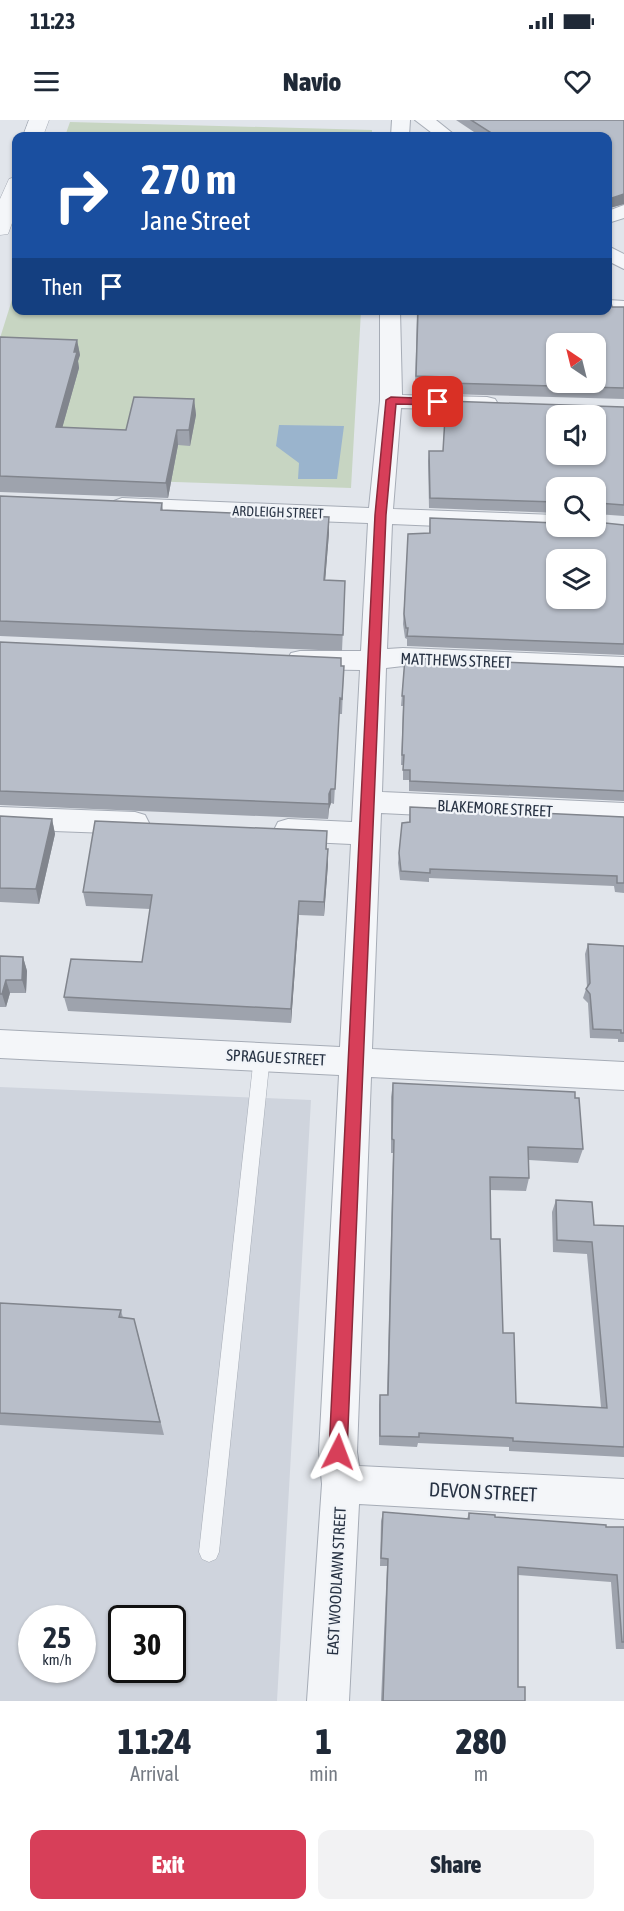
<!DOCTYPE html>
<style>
:root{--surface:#fff;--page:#f2f2f3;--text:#1f2937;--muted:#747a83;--accent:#d73f59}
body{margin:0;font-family:"Asap Condensed",sans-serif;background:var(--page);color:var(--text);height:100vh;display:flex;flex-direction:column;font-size:22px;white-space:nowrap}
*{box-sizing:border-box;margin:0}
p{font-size:20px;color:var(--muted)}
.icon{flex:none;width:33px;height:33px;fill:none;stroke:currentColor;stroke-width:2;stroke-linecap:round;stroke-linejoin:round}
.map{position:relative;height:1581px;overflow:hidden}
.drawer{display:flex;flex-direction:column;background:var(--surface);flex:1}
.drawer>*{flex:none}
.hud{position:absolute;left:12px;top:12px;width:600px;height:183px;border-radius:12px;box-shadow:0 2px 4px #0004;background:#1a4fa0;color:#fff;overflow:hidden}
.needle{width:39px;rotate:325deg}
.tools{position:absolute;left:546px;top:213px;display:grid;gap:12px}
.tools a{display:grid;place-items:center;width:60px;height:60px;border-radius:12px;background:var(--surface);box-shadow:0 2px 4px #0004;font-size:30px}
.speed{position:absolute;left:18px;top:1485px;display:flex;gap:12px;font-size:30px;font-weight:700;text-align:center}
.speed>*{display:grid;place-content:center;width:78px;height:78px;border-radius:50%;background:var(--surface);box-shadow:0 2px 4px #0004;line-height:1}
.speed small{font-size:15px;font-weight:400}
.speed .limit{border:3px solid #111;border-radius:9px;background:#fff;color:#111}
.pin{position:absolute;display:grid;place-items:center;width:51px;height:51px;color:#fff;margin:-26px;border-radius:12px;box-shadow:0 3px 9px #0006}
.me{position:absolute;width:66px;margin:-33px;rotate:3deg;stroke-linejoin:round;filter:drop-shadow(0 0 4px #0008)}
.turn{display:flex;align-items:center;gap:21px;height:126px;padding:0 30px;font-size:27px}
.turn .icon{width:78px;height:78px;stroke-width:2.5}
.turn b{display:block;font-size:42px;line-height:51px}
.then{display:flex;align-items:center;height:57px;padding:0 30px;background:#0003;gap:12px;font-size:22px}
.eta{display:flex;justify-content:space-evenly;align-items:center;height:102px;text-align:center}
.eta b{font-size:36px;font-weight:800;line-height:42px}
.primary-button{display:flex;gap:12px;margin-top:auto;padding:12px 30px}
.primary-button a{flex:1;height:69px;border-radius:12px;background:var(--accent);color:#fff;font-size:24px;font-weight:800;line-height:69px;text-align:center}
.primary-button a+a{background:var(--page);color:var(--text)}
.status{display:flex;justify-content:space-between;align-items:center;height:42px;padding:0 30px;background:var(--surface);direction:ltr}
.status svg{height:16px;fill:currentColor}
header{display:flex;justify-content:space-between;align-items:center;height:78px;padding:0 30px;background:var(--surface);font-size:27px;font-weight:800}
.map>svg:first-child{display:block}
.built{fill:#cfd4dd;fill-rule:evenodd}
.green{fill:#c7d5c2}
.water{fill:#9ab4cd}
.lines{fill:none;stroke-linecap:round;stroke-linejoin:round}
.service-casing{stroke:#a6acb6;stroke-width:1}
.minor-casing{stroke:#a6acb6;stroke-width:2}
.tertiary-casing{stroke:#a6acb6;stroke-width:1}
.service{fill:#f4f6f9;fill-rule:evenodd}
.minor{fill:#f4f6f9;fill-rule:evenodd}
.tertiary{fill:#f4f6f9;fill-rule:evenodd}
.wall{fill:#9ea3ad}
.shaded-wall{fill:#81858d}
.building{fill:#b8bec9;stroke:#81858d;stroke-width:1.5;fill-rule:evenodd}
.route{fill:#d73f59;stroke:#8c293a;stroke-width:1.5}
.labels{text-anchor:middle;stroke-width:4.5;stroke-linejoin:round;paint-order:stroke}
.far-street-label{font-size:14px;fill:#283344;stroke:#f1f4f8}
.street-label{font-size:16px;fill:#283344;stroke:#f1f4f8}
.near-street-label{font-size:20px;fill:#283344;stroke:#f1f4f8}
</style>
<div class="status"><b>11:23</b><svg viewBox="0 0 49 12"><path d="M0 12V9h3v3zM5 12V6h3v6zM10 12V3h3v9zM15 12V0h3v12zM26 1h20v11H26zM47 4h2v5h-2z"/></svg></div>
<header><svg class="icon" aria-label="menu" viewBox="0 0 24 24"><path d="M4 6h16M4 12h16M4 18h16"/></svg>Navio<svg class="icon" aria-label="heart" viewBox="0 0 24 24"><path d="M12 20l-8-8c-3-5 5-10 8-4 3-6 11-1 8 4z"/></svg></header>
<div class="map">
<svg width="624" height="1581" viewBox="0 0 624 1581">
<rect width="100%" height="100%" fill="#e1e5eb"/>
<!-- built -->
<path class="built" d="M0 967 311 980 277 1581H0ZM32 1498H82V1550H32ZM122 1498H172V1550H122Z"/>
<!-- green -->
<path class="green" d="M70 2 372 10V16H65Z
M16 167V190L361 191 351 368 0 356V218Z"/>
<!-- water -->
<path class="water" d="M279 305 344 306 337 359H298L299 343 276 326Z"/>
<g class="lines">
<defs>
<path id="service" d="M262 929 268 931 270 936 219 1432 216 1439 209 1442 202 1439 199 1432 254 936 256 931Z"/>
<path id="minor" d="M392 0H410L409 16H391Z
M415 0H436L456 16H436Z
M624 85V98L608 103V91Z
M608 126 624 134V149L608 141Z
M608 180 624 181V193L601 190H608Z
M380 190H400L402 275 487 277 495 279 498 284 495 289 487 291 401 288 393 389 556 395V406H566L556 411 392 404 387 529 403 528 624 537V555L403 546 386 548 382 672 624 683V705L381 693 372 929 624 942V970L371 957 357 1332 359 1346 624 1359V1399L359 1384 349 1581H307L322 1364 319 1332 339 955 0 938V910L340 927 351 724 288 721 278 718 274 710 278 702 288 699 352 702 360 550 300 549 291 547 287 540 291 533 300 531H361L368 403 122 394 114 391 110 386 114 381 122 378 369 388 380 281Z
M0 687 135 692 145 695 149 703 145 711 135 714 0 709Z"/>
<path id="tertiary" d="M29 0H49L43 16H23Z
M16 57V92L8 114 0 115V79L9 59Z"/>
</defs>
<!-- service casing -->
<use href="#service" class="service-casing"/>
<!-- minor casing -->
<use href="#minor" class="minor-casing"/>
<!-- tertiary casing -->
<use href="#tertiary" class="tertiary-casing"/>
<!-- service -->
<use href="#service" class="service"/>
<!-- minor -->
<use href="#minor" class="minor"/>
<!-- tertiary -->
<use href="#tertiary" class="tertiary"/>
</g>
<!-- wall -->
<path class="wall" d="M456 0H624V84L610 88 608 86V16H480Z
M612 187H624V279L446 274V268L415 267 417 190Z
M0 217 77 220 80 235 78 241 79 248 62 308 126 310 194 279 196 295 190 326 178 325 168 378 0 372Z
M624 287V396L596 394V395V368H556V395V393L429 388 428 341 429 331H443L445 292Z
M0 376 162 383 163 390 329 397V413L325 460 345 461 342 531 0 516Z
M430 398 624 405V535L407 526V519L405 518 403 504 408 414 429 413Z
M0 522 344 546 342 594H339L334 684 331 683 329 689 328 699 0 685Z
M405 538 624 547V681L409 671V660H403V645H401L403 586H401Z
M410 687 624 697V773L615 772 614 766 429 758V762L400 760 398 743 402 703 409 702Z
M0 696 52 699 55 714 39 784 0 782Z
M328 729V744L324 796 299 795 291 903 68 891 64 877 142 842 150 789 86 786 83 772Z
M588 824 624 826V922H618V919L590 918 588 883 583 878 586 869 587 867 585 834Z
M0 836 23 837 27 851 26 873H10L6 887H0Z
M393 963 583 1029 578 1043 529 1040V1058L526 1071 490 1070 491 1119 503 1213 516 1283 601 1287 587 1134 553 1132 552 1092 556 1080 594 1105 624 1106V1337L509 1331V1327L418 1323 417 1327 379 1325V1285L380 1275H387L393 1033H391V977Z
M0 1183 121 1190 123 1198 134 1199 164 1315 0 1305Z
M383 1392 467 1399 469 1393 495 1397 606 1407H624V1529H616L611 1462 518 1455V1567L525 1581H381L387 1446H380L381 1401Z"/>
<!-- shaded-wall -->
<path class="shaded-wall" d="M624 74V84L610 88 612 78Z
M610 167 609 178 608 179V170Z
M77 220 80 235 78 241 79 248 58 323 56 307Z
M194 279 196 295 190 326 189 310Z
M177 310 178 325 168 378 166 363Z
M329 397V413L324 475V460Z
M331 669V683L329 689 328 699 329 674Z
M52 699 55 714 39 784 36 769Z
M328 729V744L324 796V782Z
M299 781V795L291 903V889Z
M23 837 27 851 26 873 22 860Z
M6 860 10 873 6 887 2 874Z"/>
<!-- building -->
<path class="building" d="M471 0H624V74L612 78 608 75V16H496Z
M608 143H609L610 167 608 170V177Z
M608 182 611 183 612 187H624V268L447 263V257L416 256 418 190H608ZM556 224H596V262H556Z
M0 217 77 220 74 232H77L56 307 126 310 134 277 194 279 189 310H177L166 363 0 356Z
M446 281 624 287V385L598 383 596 386V393V368H556V382L430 378 429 331H443ZM556 296H596V334H556Z
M0 376 162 383 161 390 329 397 324 460 345 461 343 515 0 501Z
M430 398 556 403V406H596V402L624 405V524L407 516 408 508H406L404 494 408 414 430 413ZM556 440H596V478H556Z
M0 522 341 538V546H344L342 579 340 578 335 669H331L329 674V684L0 671Z
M405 538 624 547V671L410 661V650H403L404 635H402L404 576H402Z
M410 687 624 697V763H617V756L430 749V753L401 751 399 733 402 703 410 702Z
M0 696 52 699 36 769 0 768Z
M95 701 327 711 326 729H328L324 782 299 781 291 889 64 877 71 839 142 842 152 775 83 772Z
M588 824 624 826V913H621V910L593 909 590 874 586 869 590 863Z
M0 836 23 837 22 860H6L2 874H0Z
M393 963 575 972V978H579L583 1029 528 1027 529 1058 490 1057 491 1119H500L503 1213H514L516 1283 607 1288 592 1122 557 1120 556 1080 592 1082 594 1105 624 1106V1327L513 1321V1318L419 1313V1317L380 1316V1275H388L394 1020 392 1019Z
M0 1183 121 1190 119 1197 134 1199 160 1302 0 1293Z
M383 1392 469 1399V1393L495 1395V1397L606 1405V1407H624V1522H622L617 1455 518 1447V1567H525V1581H383L388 1439 381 1438Z"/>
<!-- route -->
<path class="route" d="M391 277 438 279 443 282 438 285 396 284 386 395 347 1332 344 1338 338 1340 332 1338 329 1332 375 395 386 280Z"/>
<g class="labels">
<!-- far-street labels -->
<g class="far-street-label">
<text transform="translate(278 392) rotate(2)" y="5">ARDLEIGH STREET</text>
</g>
<!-- street labels -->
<g class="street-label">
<text transform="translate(456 540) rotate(2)" y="6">MATTHEWS STREET</text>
<text transform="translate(495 688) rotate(3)" y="6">BLAKEMORE STREET</text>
<text transform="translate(276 937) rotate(3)" y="6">SPRAGUE STREET</text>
<text transform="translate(336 1461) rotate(-87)" y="6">EAST WOODLAWN STREET</text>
</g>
<!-- near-street labels -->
<g class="near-street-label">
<text transform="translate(483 1372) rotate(3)" y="7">DEVON STREET</text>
</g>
</g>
</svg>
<div class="tools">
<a><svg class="needle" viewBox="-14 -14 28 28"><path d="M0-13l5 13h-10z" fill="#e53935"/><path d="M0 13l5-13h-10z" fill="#747a83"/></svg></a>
<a><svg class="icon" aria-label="sound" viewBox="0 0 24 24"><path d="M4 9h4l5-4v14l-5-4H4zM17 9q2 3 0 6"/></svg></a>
<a><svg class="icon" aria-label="search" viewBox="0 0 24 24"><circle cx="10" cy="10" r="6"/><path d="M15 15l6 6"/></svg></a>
<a><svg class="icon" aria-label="layers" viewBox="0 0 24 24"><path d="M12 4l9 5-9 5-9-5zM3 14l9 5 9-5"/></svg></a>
</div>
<div class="speed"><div>25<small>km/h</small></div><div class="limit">30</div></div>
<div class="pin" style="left:438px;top:282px;background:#d93025"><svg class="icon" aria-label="arrive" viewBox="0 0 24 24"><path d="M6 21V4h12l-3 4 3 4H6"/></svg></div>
<svg class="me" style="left:338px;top:1332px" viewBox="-20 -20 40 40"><path d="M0-17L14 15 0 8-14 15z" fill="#d73f59" stroke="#fff" stroke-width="4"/></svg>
<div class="hud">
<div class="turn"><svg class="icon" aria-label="right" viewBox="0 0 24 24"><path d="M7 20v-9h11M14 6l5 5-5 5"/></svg><div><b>270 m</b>Jane Street</div></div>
<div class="then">Then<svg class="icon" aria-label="arrive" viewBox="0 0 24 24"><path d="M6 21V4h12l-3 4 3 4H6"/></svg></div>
</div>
</div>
<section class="drawer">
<div class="eta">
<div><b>11:24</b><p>Arrival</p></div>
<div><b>1</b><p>min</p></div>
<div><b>280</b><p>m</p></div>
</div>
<div class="primary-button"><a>Exit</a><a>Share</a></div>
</section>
